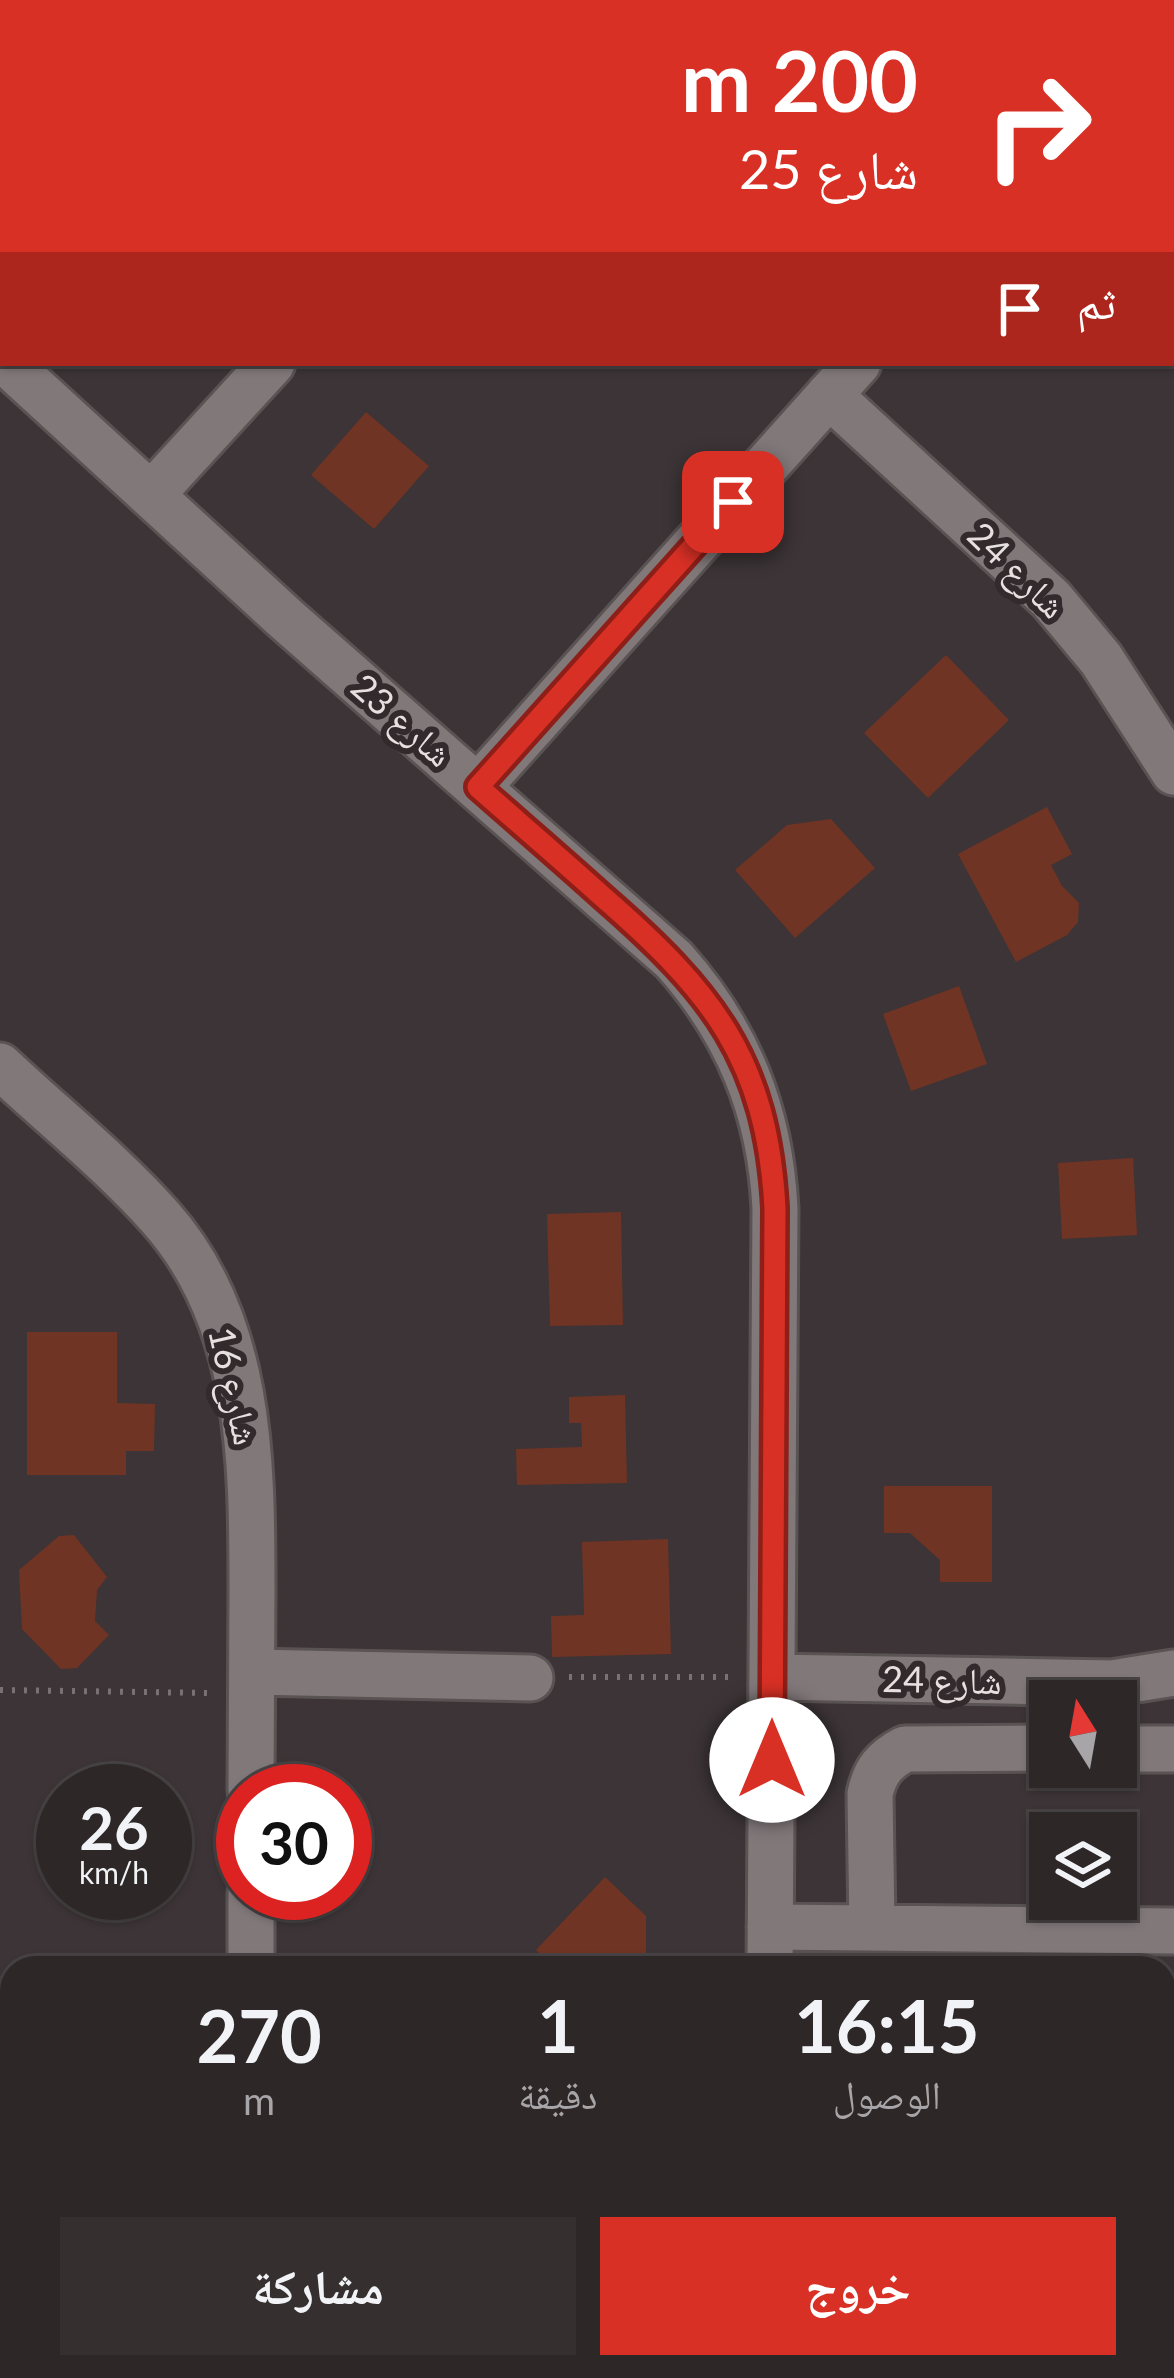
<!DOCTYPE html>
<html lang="ar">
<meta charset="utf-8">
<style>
:root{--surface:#2d2728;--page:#352f30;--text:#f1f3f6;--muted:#a7a5a8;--line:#484445;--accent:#d93025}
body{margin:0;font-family:Lato,"Noto Naskh Arabic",sans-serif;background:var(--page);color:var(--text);direction:rtl;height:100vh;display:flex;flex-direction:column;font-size:45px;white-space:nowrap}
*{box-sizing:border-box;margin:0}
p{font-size:39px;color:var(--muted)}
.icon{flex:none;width:66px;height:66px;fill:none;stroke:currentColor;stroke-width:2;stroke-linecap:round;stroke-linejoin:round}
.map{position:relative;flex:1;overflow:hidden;direction:ltr}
.details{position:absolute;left:0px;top:1956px;width:1176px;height:423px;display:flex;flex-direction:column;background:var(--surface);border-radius:36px 36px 0 0;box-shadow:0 3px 9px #0004,0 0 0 3px var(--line);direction:rtl}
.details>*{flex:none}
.banner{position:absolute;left:0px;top:0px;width:1176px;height:366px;box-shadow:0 3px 9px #0004,0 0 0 3px var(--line);direction:rtl;background:#d93025;color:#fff;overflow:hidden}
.needle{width:78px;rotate:349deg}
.fabs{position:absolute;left:1029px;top:1680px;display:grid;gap:24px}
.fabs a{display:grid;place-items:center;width:108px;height:108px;border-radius:0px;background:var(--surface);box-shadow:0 3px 9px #0004,0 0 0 3px var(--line);font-size:60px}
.speed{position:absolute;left:36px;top:1764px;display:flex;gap:24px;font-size:60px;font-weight:700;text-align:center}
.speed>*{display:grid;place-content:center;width:156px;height:156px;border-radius:50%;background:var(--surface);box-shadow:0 3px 9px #0004,0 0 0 3px var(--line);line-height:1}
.speed small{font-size:30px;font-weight:400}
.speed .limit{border:18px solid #d22;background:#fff;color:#111}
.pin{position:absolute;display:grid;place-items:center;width:102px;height:102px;color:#fff;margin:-51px;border-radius:24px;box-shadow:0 6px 18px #0006}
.me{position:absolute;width:132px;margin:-66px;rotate:0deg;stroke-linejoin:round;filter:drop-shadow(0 0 9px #0008)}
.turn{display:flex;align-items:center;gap:42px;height:252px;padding:0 60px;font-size:54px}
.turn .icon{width:156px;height:156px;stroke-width:2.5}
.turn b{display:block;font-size:84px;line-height:102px}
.then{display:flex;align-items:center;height:114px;padding:0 60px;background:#0003;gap:24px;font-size:45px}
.eta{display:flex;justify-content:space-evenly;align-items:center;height:204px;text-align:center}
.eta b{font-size:72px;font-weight:700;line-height:84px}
.action{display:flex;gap:24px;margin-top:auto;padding:24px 60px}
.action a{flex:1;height:138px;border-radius:0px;background:var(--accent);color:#fff;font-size:48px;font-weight:700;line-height:138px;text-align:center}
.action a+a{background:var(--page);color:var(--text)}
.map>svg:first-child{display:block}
.building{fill:#703424}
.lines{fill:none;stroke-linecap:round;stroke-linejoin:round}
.minor-casing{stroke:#5a5354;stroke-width:51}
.path{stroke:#797274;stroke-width:6;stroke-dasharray:3 9;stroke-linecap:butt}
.minor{stroke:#81787a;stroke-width:45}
.route-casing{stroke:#8d1f18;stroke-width:30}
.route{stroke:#d93025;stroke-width:21}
.labels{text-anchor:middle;stroke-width:12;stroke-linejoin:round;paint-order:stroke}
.street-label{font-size:36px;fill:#e6e0e1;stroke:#322a2c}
</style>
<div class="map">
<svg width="1174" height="2378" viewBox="0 0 1174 2378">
<rect width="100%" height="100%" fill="#3c3436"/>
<!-- building -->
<path class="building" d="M366 412 429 466 374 529 311 475Z
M946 655 1009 720 928 798 864 733Z
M1047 807 1072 854 1051 865 1062 886 1079 903 1078 922 1067 935 1016 962 958 854Z
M831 819 875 868 795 938 735 870 787 825Z
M959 986 987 1064 911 1091 883 1014Z
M1133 1158 1137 1235 1062 1239 1058 1163Z
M621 1212 623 1325 550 1326 547 1214Z
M27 1332H117V1403L155 1404 154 1451H126V1475H27Z
M625 1395 627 1483 517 1485 516 1449 582 1447 581 1423H569V1397Z
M884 1486H992V1582H940V1560L910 1533H884Z
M74 1535 107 1577 97 1590 95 1621 109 1635 77 1668 61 1669 22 1629 19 1570 59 1536Z
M668 1539 671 1654 552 1657 551 1616 584 1615 582 1542Z
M605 1877 646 1916V1968H555L536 1950Z"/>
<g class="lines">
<defs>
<path id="minor" d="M601 3 604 0
M1173 6 1174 5
M7 363 286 619 674 960C738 1032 770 1111 775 1208L770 1968
M829 395 1051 599 1101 659 1174 772
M151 495 272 363
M478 787 858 363
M0 1066C53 1116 112 1163 160 1217 252 1320 252 1461 252 1590 252 1657 251 1724 251 1791
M252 1672 530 1678
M772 1677 1112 1683 1174 1673
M1116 1749H1174
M770 1927 1174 1931
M872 1928 870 1794C875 1771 884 1760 905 1749L1050 1748
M251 1968V1893
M250 2378V2367
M414 2378V2367
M767 2378V2367"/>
</defs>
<!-- minor casing -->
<use href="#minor" class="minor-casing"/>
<!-- path -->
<path class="path" d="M569 1677H730
M0 1690 212 1693"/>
<!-- minor -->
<use href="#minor" class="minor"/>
</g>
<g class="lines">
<defs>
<path id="route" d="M733 502 478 787C520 824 562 860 603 897 712 992 767 1059 775 1208L772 1760"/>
</defs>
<!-- route casing -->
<use href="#route" class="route-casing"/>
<!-- route -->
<use href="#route" class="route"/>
</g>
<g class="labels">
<!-- street labels -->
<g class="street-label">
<text transform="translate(1017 570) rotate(44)" y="13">شارع 24</text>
<text transform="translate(402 720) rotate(41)" y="13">شارع 23</text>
<text transform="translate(234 1386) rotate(77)" y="13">شارع 16</text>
<text transform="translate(942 1680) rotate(1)" y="13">شارع 24</text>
</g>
</g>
</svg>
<div class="fabs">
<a><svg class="needle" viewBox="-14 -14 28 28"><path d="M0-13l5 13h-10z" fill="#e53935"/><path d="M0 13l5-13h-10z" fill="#a7a5a8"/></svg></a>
<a><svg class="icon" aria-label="layers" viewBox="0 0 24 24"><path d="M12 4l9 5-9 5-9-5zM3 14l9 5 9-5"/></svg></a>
</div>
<div class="speed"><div>26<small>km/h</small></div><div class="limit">30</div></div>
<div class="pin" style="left:733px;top:502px;background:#d93025"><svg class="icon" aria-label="arrive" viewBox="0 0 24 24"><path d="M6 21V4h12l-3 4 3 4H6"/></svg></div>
<svg class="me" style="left:772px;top:1760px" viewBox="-20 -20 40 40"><circle r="19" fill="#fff"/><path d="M0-13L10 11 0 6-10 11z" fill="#d93025"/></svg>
<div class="banner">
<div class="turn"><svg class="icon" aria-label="right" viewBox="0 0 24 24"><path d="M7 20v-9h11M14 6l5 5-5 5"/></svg><div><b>200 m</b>شارع 25</div></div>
<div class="then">ثم<svg class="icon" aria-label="arrive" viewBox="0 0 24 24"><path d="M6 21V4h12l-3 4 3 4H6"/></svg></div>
</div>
<section class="details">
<div class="eta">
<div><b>16:15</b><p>الوصول</p></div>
<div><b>1</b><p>دقيقة</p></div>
<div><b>270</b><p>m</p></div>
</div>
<div class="action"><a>خروج</a><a>مشاركة</a></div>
</section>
</div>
